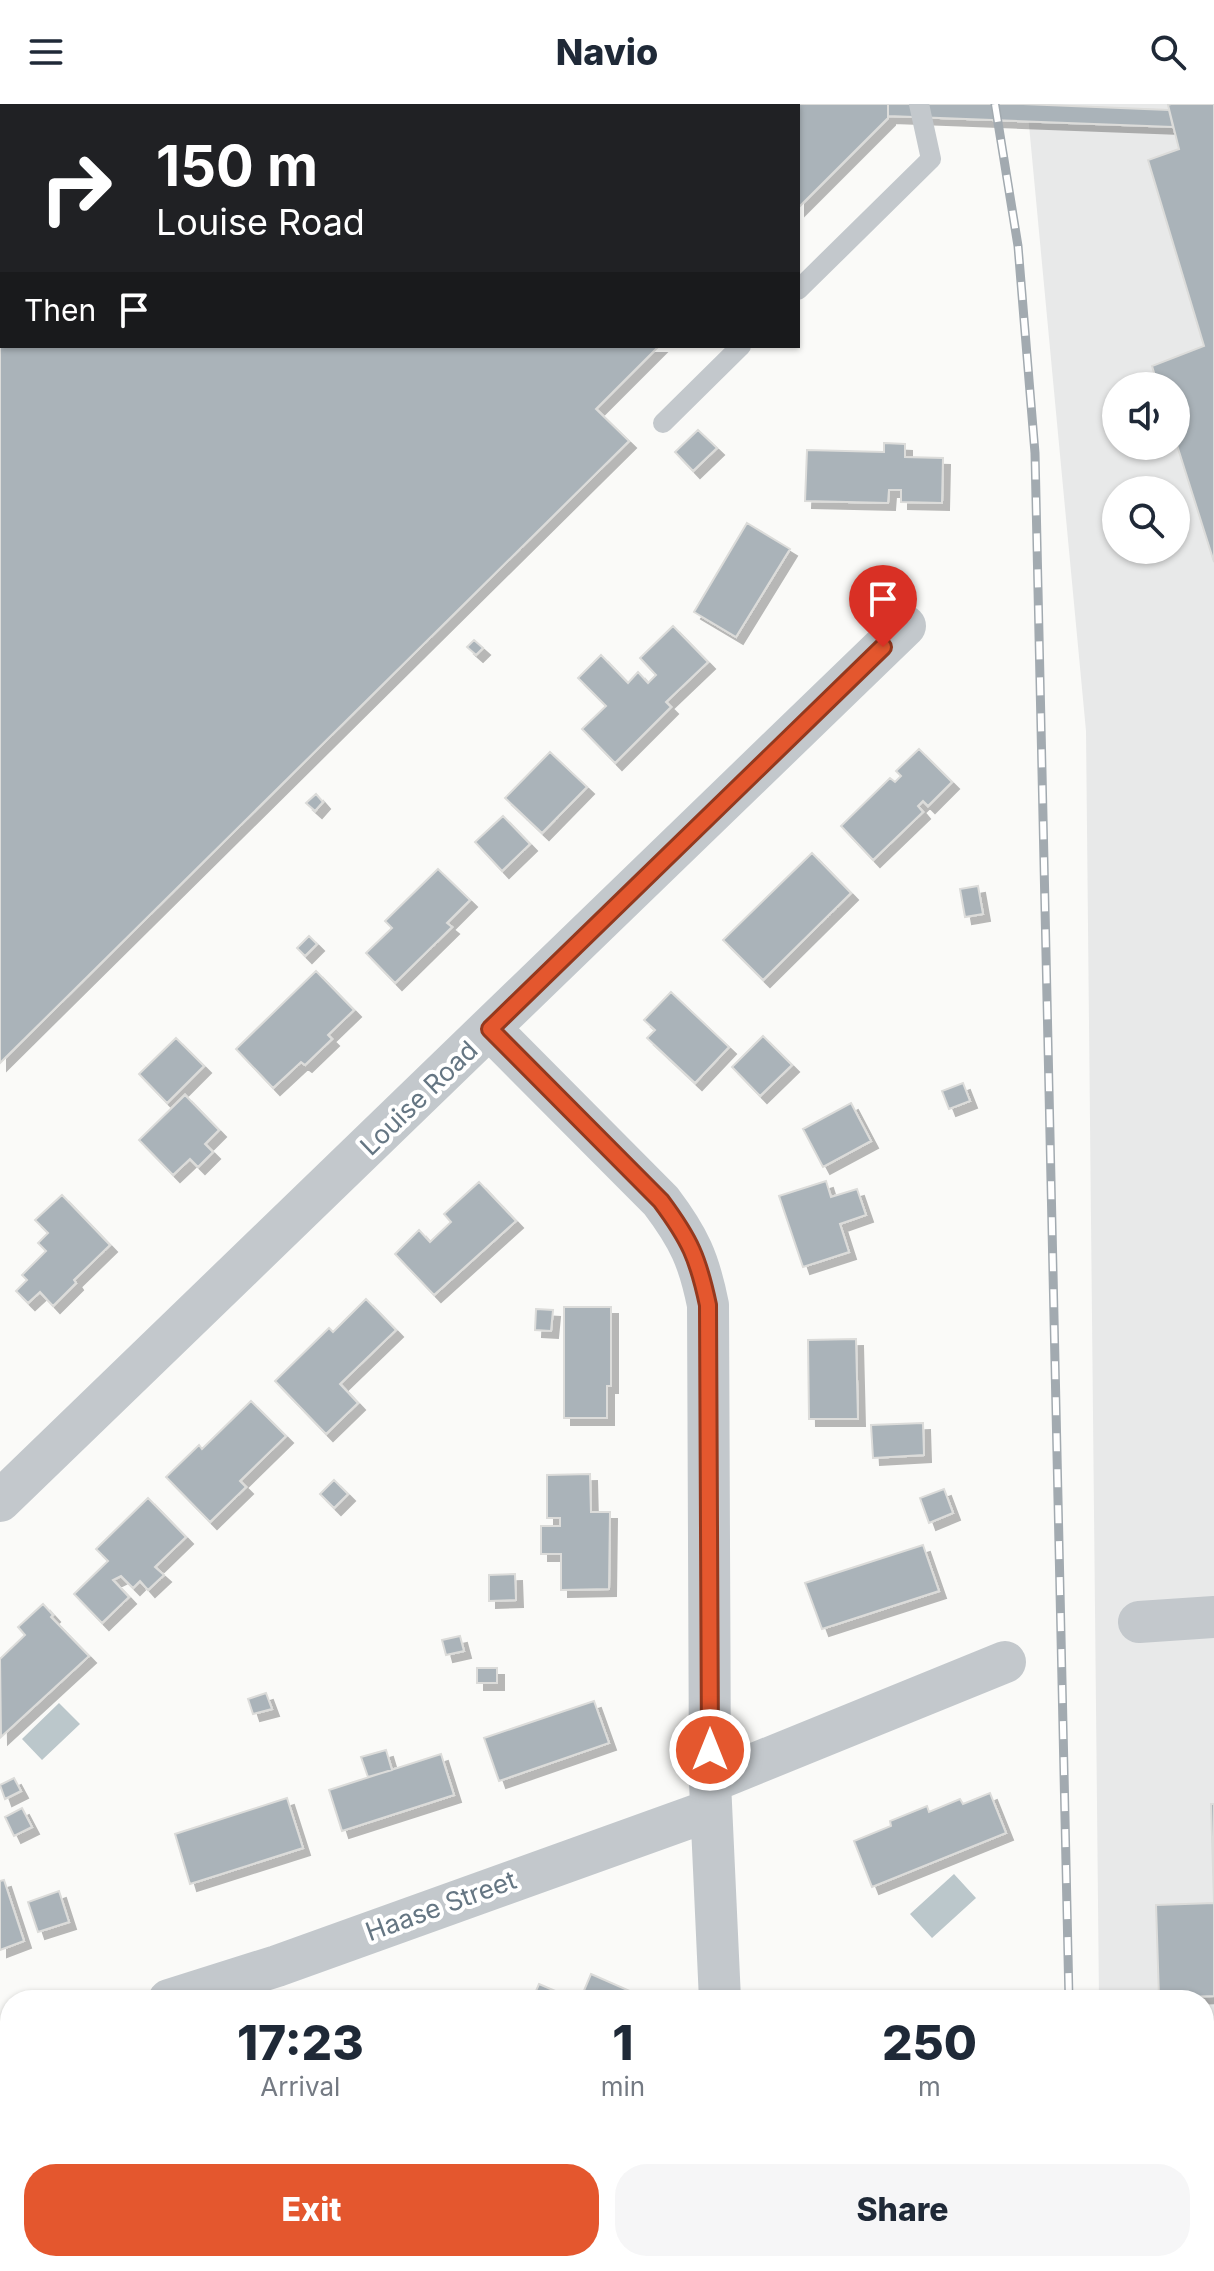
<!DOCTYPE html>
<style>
:root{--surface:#fff;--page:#f6f6f7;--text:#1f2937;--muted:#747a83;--accent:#e4572e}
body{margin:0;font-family:Inter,sans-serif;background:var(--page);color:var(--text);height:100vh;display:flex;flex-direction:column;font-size:30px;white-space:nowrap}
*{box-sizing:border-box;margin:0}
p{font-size:26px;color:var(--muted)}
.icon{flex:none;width:44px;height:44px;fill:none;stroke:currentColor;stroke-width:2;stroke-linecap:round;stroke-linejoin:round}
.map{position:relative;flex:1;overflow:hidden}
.panel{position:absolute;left:0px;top:1886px;width:1214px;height:282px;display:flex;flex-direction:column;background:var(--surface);border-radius:32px 32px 0 0;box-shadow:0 2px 6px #0004}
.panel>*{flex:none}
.top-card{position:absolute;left:0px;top:0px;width:800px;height:244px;box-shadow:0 2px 6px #0004;background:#202124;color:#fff;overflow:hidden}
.fabs{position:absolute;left:1102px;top:268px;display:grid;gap:16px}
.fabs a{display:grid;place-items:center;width:88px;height:88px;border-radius:50%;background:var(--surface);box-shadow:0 2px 6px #0004;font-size:40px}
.pin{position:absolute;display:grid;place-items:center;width:68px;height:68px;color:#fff;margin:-82px -34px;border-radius:50% 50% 50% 0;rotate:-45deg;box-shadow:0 0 8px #0007}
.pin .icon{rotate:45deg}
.me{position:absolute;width:88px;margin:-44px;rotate:0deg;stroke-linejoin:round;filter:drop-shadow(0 0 6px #0008)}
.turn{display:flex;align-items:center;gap:28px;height:168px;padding:0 24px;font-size:36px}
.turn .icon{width:104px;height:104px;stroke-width:2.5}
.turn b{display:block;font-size:56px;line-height:68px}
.then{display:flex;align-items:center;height:76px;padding:0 24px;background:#0003;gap:16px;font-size:30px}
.eta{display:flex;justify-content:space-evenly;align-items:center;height:136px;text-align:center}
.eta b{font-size:48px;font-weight:800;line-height:56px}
.cta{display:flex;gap:16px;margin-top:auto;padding:16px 24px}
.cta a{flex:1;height:92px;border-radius:32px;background:var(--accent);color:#fff;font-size:32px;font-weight:800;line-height:92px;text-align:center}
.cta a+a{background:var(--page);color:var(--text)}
header{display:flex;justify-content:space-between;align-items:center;height:104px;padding:0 24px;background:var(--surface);font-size:36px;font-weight:800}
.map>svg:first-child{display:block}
.built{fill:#e8e9e9;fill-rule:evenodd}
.water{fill:#bbc7cb}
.building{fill:#aab3b9;stroke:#dcdcda;stroke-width:2;filter:url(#shadow)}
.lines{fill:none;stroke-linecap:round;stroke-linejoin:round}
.lane{stroke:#c3c8cc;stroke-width:20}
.street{stroke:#c3c8cc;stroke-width:42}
.rail-casing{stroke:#a2aab0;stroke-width:9}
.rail{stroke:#fff;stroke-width:6;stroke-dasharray:18;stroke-linecap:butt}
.route-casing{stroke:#94391e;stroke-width:20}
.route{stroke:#e4572e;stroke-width:14}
.labels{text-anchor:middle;stroke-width:8;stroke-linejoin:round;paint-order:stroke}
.street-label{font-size:26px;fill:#657683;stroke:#fff}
</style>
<header><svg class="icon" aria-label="menu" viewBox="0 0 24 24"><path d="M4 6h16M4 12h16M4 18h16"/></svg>Navio<svg class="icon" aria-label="search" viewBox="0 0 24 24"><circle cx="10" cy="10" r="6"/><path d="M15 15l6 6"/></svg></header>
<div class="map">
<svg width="1214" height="2167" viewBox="0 0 1214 2167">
<defs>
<filter id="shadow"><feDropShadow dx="7" dy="7" stdDeviation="0" flood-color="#0004"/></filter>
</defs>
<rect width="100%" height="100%" fill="#fafaf8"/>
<!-- built -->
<path class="built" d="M1027 0H1214V2167H1101V2158H1204V1896H1099L1086 627ZM1116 282H1176V342H1116ZM1116 386H1176V446H1116Z"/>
<!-- water -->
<path class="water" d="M59 1599 80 1620 42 1656 22 1635Z
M954 1770 976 1794 932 1834 910 1810Z"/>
<!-- building -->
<path class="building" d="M0 0H888V14L798 104V2H2V242H659L596 305 629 337 0 959Z
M888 0H1023L1169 6 1173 23 888 12Z
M1171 0H1214V458L1176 338V282H1158L1152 262 1204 242 1148 56 1179 45 1168 1Z
M698 326 717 344 693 367 675 348Z
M884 339 905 340V353L943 354 942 399 901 398V386H889L888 399 805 397 807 346 884 348Z
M747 419 790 445 736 533 694 508Z
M673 522 708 558 666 598 671 603 615 659 582 625 606 602 578 574 601 551 628 579 638 568 648 579 656 571 640 554Z
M474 536 483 544 476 551 467 543Z
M919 645 952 678 928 702 923 697 918 702 923 708 873 756 841 722 890 674 895 678 901 672 896 667Z
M550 648 587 683 542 729 505 694Z
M316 690 323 698 315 707 306 699Z
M503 712 530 740 502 767 475 738Z
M812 749 851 789 763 876 723 836Z
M438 765 470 796 447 819 452 823 395 879 366 849 392 824 385 817Z
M978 782 983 810 965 813 960 785Z
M309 832 317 840 305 852 297 844Z
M316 867 354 906 328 931 332 935 305 961 301 958 273 984 236 945Z
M671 888 729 943 695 979 647 934 655 926 644 916Z
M763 932 792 961 760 992 732 963Z
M176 934 204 962 167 999 139 970Z
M963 979 970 997 949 1005 942 987Z
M185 991 219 1026 205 1040 213 1048 198 1063 190 1055 173 1071 139 1036Z
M851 999 871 1037 823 1063 803 1025Z
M826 1077 831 1093 857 1085 866 1111 840 1120 849 1148 803 1163 779 1092Z
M479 1078 516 1117 434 1191 395 1150 419 1126 430 1138 451 1118 444 1110Z
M62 1091 110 1141 74 1176 76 1179 53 1202 40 1188 28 1199 16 1187 27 1176 22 1171 46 1147 38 1139 48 1129 35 1116Z
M366 1195 396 1226 340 1280 358 1299 326 1330 275 1277 329 1224 333 1228Z
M564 1203H611V1282H607V1314H564Z
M536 1205 553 1206 551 1227 535 1226Z
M856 1235 858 1315H809L808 1236Z
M251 1297 286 1332 240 1377 246 1383 210 1418 166 1373 199 1341 202 1345Z
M923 1319 924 1351 873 1354 871 1321Z
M590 1370 591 1408H610L609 1485 561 1486V1450H541V1422H560V1414H547V1371Z
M334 1376 348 1390 334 1404 320 1390Z
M944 1385 953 1409 929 1419 920 1394Z
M148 1394 186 1433 155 1463 164 1471 148 1486 140 1477 133 1484 121 1472 113 1476 129 1493 102 1519 74 1490 108 1457 96 1445Z
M923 1441 939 1487 822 1525 805 1479Z
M515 1470 516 1496 489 1497V1471Z
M43 1500 53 1511 51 1513 89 1552 1 1633 0 1555 25 1531 18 1523Z
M460 1532 464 1547 446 1551 442 1536Z
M477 1564H497V1579H477Z
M266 1589 272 1605 253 1610 248 1595Z
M594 1597 609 1639 499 1677 484 1634Z
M386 1646 392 1666 368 1673 361 1653Z
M441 1650 454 1691 342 1727 329 1686Z
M14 1674 21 1687 5 1695 0 1681Z
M990 1689 1006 1729 872 1783 854 1737 891 1722 890 1717 927 1702 929 1708 960 1695 963 1700Z
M287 1694 303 1744 190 1780 175 1730Z
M1211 1700H1214V1892L1159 1894 1156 1801 1214 1799Z
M22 1704 32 1723 14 1732 5 1713Z
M4 1776 24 1837 0 1846V1777Z
M59 1787 69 1818 38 1828 28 1798Z
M591 1870 632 1888 628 1896H580Z
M539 1880 576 1896H532Z
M2 2047 10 2071V2092L0 2095V2048Z
M172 2158H200L203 2167H175Z
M822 2158H874V2167H822Z"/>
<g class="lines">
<!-- lane -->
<path class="lane" d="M798 186 931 55 919 0
M663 319 741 242"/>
<!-- street -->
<path class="street" d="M490 925 661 1097C689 1134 699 1156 708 1201L710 1678 720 1896
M0 1397 905 522
M1139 1518 1214 1513
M710 1678 1005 1558
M169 1896 277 1862 711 1706
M0 1950 10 1946
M729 2158V2167"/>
<defs>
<path id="rail" d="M995 0 1018 142 1035 349 1069 1896
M1076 2158 1077 2167"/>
</defs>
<!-- rail casing -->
<use href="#rail" class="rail-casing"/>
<!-- rail -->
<use href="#rail" class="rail"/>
</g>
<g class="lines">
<defs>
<path id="route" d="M710 1646 708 1201C698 1154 690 1136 661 1097L490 925 883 543"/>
</defs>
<!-- route casing -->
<use href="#route" class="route-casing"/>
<!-- route -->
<use href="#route" class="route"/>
</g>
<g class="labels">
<!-- street labels -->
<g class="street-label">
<text transform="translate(419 994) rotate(-44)" y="9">Louise Road</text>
<text transform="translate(441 1802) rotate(-20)" y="9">Haase Street</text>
</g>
</g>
</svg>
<div class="fabs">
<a><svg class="icon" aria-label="sound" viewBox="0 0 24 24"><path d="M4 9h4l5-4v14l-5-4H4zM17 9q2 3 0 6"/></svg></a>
<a><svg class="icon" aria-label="search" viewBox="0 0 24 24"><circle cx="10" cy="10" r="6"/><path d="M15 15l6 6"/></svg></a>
</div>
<div class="pin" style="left:883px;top:543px;background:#d93025"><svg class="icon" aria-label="arrive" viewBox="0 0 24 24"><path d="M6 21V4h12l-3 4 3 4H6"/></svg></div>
<svg class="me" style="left:710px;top:1646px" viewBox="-20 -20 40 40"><circle r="17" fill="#e4572e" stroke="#fff" stroke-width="3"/><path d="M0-11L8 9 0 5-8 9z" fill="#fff"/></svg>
<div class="top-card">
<div class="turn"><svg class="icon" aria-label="right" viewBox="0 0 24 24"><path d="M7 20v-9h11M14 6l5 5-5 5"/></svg><div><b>150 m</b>Louise Road</div></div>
<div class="then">Then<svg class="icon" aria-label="arrive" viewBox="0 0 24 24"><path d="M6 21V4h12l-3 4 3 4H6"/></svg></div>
</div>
<section class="panel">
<div class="eta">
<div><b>17:23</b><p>Arrival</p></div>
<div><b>1</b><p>min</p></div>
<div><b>250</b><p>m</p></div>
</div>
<div class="cta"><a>Exit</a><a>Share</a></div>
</section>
</div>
